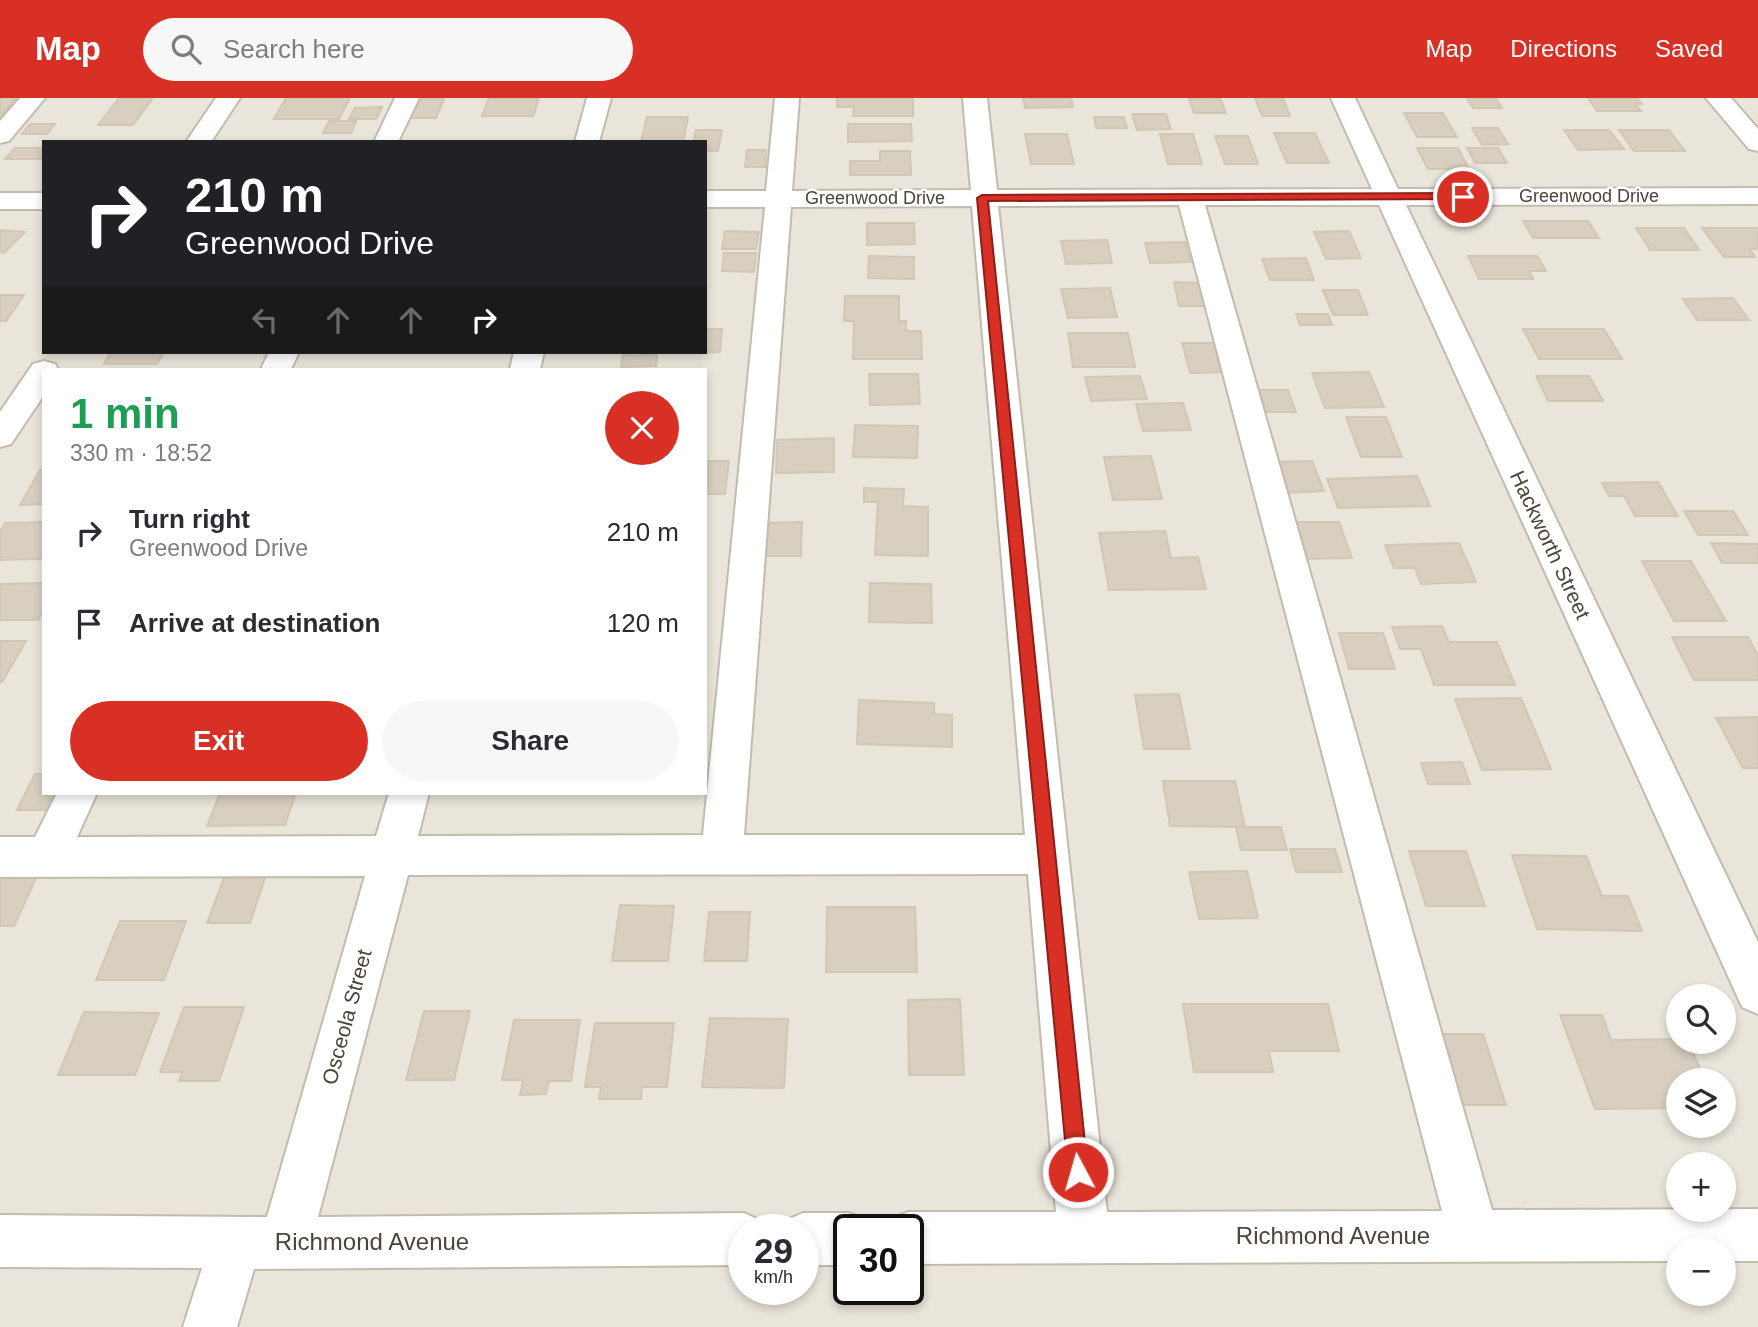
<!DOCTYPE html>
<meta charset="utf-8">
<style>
:root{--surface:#fff;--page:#f7f7f7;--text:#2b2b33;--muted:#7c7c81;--accent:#d93025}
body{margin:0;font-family:Helvetica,sans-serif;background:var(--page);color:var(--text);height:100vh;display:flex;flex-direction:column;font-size:26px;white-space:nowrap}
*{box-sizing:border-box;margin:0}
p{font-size:23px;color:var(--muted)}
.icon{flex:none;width:38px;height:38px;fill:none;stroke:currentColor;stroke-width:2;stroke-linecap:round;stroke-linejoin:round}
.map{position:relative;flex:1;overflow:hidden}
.panel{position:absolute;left:42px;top:270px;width:665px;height:427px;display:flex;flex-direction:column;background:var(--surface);border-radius:0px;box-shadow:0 4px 10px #0003}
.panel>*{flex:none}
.guide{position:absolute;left:42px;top:42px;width:665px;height:214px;border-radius:0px;box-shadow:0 4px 10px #0003;background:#202124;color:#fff;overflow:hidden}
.buttons{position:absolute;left:1666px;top:886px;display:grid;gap:14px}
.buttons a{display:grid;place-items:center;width:70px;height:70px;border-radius:50%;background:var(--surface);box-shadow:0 4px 10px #0003;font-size:35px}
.speed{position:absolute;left:728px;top:1116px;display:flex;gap:14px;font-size:35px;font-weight:700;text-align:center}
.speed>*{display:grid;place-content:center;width:91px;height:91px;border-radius:50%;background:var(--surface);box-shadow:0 4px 10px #0003;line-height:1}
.speed small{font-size:18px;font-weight:400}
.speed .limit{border:4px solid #111;border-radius:10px;background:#fff;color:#111}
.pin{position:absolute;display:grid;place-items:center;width:60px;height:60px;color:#fff;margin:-30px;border:4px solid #fff;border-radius:50%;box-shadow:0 2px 7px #0007}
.me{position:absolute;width:77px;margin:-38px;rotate:354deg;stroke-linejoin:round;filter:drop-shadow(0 0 5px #0008)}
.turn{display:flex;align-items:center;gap:24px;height:147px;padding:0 28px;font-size:32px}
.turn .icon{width:91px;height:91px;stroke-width:2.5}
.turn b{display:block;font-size:49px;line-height:60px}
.lanes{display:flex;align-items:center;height:66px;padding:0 28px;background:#0003;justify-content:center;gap:35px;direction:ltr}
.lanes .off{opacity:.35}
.round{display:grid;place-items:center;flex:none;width:74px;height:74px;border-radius:37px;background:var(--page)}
.head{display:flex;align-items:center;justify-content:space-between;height:119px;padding:0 28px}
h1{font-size:42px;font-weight:800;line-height:52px;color:#1e9e55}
.primary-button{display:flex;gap:14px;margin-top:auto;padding:14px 28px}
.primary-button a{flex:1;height:80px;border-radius:42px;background:var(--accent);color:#fff;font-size:28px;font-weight:800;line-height:80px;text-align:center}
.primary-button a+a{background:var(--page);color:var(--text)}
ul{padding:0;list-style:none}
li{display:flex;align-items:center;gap:21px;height:91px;padding:0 28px}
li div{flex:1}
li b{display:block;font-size:26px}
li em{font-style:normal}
header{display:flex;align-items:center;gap:42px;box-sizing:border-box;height:98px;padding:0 35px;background:var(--accent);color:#fff}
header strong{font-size:33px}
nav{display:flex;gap:38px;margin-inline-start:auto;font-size:24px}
.search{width:490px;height:63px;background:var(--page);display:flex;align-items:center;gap:18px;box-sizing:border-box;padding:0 24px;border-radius:38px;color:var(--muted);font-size:26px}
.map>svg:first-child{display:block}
.residential{fill:#eae5da;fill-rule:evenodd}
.building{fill:#d8cfc1;stroke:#d3c7b4;stroke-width:2}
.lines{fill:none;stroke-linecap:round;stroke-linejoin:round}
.minor-casing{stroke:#c2bbae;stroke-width:4}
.minor{fill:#fff;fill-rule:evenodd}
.route{fill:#d93025;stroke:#8d1f18;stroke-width:2}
.labels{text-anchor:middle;stroke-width:5;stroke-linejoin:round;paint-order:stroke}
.far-street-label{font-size:18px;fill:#4b4439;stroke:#fff}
.street-label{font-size:21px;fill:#4b4439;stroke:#fff}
.near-street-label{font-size:24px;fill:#4b4439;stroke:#fff}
</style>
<header>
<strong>Map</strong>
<div class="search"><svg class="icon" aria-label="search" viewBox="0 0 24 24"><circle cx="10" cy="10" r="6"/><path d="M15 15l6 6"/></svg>Search here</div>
<nav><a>Map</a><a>Directions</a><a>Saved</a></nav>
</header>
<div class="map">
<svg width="1758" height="1229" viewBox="0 0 1758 1229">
<rect width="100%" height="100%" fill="#f6f3ec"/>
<!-- residential -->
<path class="residential" d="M0 0H1758V1229H0ZM44 44H705V254H44ZM44 271H705V695H44ZM1678 898H1724V943H1678ZM1678 982H1724V1027H1678ZM1678 1066H1724V1111H1678ZM744 1132H803V1192H744ZM849 1132H908V1192H849ZM1678 1150H1724V1195H1678Z"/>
<!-- building -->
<path class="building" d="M0 0H16L0 19Z
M119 0H153L133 27H98Z
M286 0H350L339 21H274Z
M489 0H539L533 18H482Z
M837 0H913V18H853L854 9H837Z
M1023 0H1071L1073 9 1025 10Z
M1220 0 1226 15H1194L1189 1Z
M1255 0H1283L1290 18H1262Z
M1467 0H1496L1502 10H1473Z
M1588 0H1637L1642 6H1636L1641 13H1597Z
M415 1H444L436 20H406Z
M382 9 376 21H349L355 10Z
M1404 15H1443L1457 39H1417Z
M1132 16H1166L1171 31 1137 32Z
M647 19H688L683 44H641Z
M1094 19H1124L1127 30H1096Z
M329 23H356L351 35H323Z
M30 26H55L47 36H22Z
M848 26H911L912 43 848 44Z
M1472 30H1498L1508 46 1482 47Z
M696 32H722L718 53H705V44H694Z
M1564 32H1609L1624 51 1578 52Z
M1619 32H1669L1685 53H1634Z
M1274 35H1315L1329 65H1287Z
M1025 36H1067L1074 66H1031Z
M1160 36H1193L1202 66H1168Z
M1215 38H1248L1258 66H1225Z
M15 50H44V57L40 61H5Z
M1417 50H1458L1469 71H1428Z
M1467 50H1498L1507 65H1475Z
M747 52H766L765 69H745Z
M880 53H910L911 77H850V63H880Z
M1523 123H1588L1599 140H1533Z
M867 125H914L915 146 867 147Z
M1636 130H1684L1699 152H1650Z
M1702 130H1758V151H1749L1755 159H1724Z
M0 132 25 134 4 155 0 154Z
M725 133 759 134 756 151H722Z
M1349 133 1361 160 1326 161 1314 134Z
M1107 142 1112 165 1066 166 1061 143Z
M1185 144 1191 164 1150 165 1145 145Z
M724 155H756L754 174 722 173Z
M869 158 914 159V181L868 180Z
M1468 158H1537L1546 173H1529L1533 181H1479Z
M1306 160 1314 182H1270L1262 161Z
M1174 184 1199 185 1205 208H1179Z
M1110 190 1117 219 1068 220 1061 191Z
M1323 192H1358L1368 217H1333Z
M0 197H24L6 223H0Z
M845 198H899V223H906V233H921L922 261H853L854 223H844Z
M1733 200 1749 222H1697L1683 201Z
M1296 216H1328L1332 227H1300Z
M705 231H722L720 254 668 255 705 254Z
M1523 231H1604L1622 261H1539Z
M1068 235H1128L1135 269H1073Z
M1182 245H1218L1227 274 1190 275Z
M111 254H164L157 266H104Z
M657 256 656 268 621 269 623 257Z
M1369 274 1384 309 1325 310 1312 275Z
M869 276H918L920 306 870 307Z
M1140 278 1147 301 1091 303 1085 279Z
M1536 278H1589L1603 303H1548Z
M1259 292H1288L1296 314H1266Z
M1183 305 1191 332 1143 333 1136 306Z
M1346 319H1386L1402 359H1361Z
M855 327 918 328 917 360 853 359Z
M834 340V374L776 375 777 342Z
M1151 358 1162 401 1113 402 1104 359Z
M705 363H729L725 396H705Z
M1312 363 1324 393 1285 395 1273 364Z
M40 372H44V406L20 407Z
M1417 378 1430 408 1338 410 1327 381Z
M1658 384 1678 418H1635L1624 398H1609L1602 385Z
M864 390 904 391 903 408 928 409V458L875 457 878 404H864Z
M1684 413H1733L1748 437H1698Z
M44 424V454L40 461 0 462V434L5 425Z
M802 424 801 458H756L758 425Z
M1291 424H1339L1352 460 1303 461Z
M1165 433 1171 460 1198 459 1206 491 1109 492 1099 435Z
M1459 445 1476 484 1421 486 1415 470H1394L1385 447Z
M1711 445 1758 446V465H1722Z
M1642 463H1691L1726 523H1674Z
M44 485V511L38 522H0V486Z
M870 485 931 486 932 525 869 524Z
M1442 528 1449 544H1497L1515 587H1434L1421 551H1400L1392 529Z
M1339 535H1383L1395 571H1349Z
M1672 539H1748L1758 558V582H1694Z
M0 543H26L2 584H0Z
M1179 596 1190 651H1144L1135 597Z
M1521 600 1551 671 1482 672 1455 601Z
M859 602 934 605V616L952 617V649L857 646Z
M1758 619V670H1743L1716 620Z
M1462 664 1470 686H1428L1421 665Z
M35 676H44V695H56L47 712H17Z
M1163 683H1235L1245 729 1170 728Z
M220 695H296L285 727 207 728Z
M1236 729H1281L1287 752H1241Z
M1290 751H1335L1342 774H1296Z
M1409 753H1466L1485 808H1426Z
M1512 757 1586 758 1602 798H1628L1642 833 1537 831Z
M1247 773 1258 820 1199 821 1189 774Z
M39 774 14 828H0V775Z
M224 780H265L250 825H207Z
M620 807 674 808 668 863H612Z
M827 809H915L917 874H826Z
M709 814H750L747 863H704Z
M120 823H186L164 882H96Z
M960 901 964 977H909L908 902Z
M1183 906H1328L1339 953H1269L1273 974H1194Z
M184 909H244L219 983H179L182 974H160Z
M424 913H470L454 982H406Z
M84 914 159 915 135 977H58Z
M1560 917H1602L1611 942 1678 941V943H1688L1705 982H1678V1010L1595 1011Z
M710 920 788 921 784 990 702 989Z
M514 922H580L571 983H549L546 996 520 997 523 982H502Z
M595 925H674L667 989H642L641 1001H599L601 989H585Z
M1435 936H1483L1506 1007H1456Z"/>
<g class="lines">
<defs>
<path id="minor" d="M20 0H45L9 43 0 45V23Z
M216 0H240L211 44H186Z
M395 0H419L398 44H374Z
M587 0H611L599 44H575Z
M775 0H799L792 93 971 92 963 0H987L997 92 1372 91 1331 0H1355L1398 91 1758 90V106L1406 107 1758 844V916L1742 909 1379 107H1205L1492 1112 1758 1111V1163H1724V1150H1678V1163L908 1166V1132H886L890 1122 908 1114H1056L1028 776 408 777 318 1119 744 1115 762 1123 766 1132H744V1167L254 1171 237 1229H183L202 1170 0 1169V1117L267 1119 365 778 0 779V739H35L57 695H97L77 739 376 738 389 695H429L418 738 703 737 765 109H705V93H766ZM1179 107 1442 1113 1107 1114 998 108ZM972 108 1025 737H744L791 109Z
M1706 0H1731L1758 31V53L1749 51Z
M0 95H44V111H0Z
M269 254H299L291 271H261Z
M514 254H544L540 271H510Z
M44 263 55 266 58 271H44V297L11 346 0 349V314L33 266Z
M803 1115H849L867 1123 871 1132H849V1167H803V1132H781L785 1123Z"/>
</defs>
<!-- minor casing -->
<use href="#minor" class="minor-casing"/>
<!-- minor -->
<use href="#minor" class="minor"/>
</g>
<!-- route -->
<path class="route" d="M1463 95 1469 99 1467 101 988 103 1088 1074 1085 1081 1078 1084 1071 1081 1068 1074 977 100 982 97Z"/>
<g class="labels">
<!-- far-street labels -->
<g class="far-street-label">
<text x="1589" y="104">Greenwood Drive</text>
<text x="875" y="106">Greenwood Drive</text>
</g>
<!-- street labels -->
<g class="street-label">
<text transform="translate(1550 447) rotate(65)" y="7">Hackworth Street</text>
<text transform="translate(347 919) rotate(-75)" y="7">Osceola Street</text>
</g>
<!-- near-street labels -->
<g class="near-street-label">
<text x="1333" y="1146">Richmond Avenue</text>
<text x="372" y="1152">Richmond Avenue</text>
</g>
</g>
</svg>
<div class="buttons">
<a><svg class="icon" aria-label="search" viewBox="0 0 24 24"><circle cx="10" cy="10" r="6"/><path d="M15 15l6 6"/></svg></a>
<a><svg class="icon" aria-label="layers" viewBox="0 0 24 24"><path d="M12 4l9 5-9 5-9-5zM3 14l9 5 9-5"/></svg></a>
<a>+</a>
<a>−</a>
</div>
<div class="speed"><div>29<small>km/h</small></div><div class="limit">30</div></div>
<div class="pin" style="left:1463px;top:99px;background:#d93025"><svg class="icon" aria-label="arrive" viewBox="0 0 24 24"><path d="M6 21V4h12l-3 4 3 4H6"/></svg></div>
<svg class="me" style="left:1078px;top:1074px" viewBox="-20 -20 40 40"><circle r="17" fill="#d93025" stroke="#fff" stroke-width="3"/><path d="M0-11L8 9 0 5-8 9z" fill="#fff"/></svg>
<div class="guide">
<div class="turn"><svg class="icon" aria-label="right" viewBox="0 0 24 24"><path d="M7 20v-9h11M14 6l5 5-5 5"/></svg><div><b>210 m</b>Greenwood Drive</div></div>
<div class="lanes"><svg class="icon off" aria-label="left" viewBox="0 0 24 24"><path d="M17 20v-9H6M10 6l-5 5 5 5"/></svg><svg class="icon off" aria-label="ahead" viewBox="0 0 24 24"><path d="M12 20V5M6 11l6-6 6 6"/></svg><svg class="icon off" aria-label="ahead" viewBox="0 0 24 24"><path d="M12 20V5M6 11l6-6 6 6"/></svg><svg class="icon" aria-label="right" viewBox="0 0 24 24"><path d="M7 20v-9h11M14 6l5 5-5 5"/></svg></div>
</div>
<section class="panel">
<div class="head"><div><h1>1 min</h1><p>330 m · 18:52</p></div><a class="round" style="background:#d93025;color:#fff"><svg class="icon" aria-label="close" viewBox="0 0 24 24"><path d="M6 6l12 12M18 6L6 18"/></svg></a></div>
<ul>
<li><svg class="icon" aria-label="right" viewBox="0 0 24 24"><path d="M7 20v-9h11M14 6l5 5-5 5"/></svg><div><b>Turn right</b><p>Greenwood Drive</p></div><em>210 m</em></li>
<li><svg class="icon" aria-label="arrive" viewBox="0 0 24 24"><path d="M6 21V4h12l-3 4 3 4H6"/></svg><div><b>Arrive at destination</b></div><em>120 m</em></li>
</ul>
<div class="primary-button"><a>Exit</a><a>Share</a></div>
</section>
</div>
